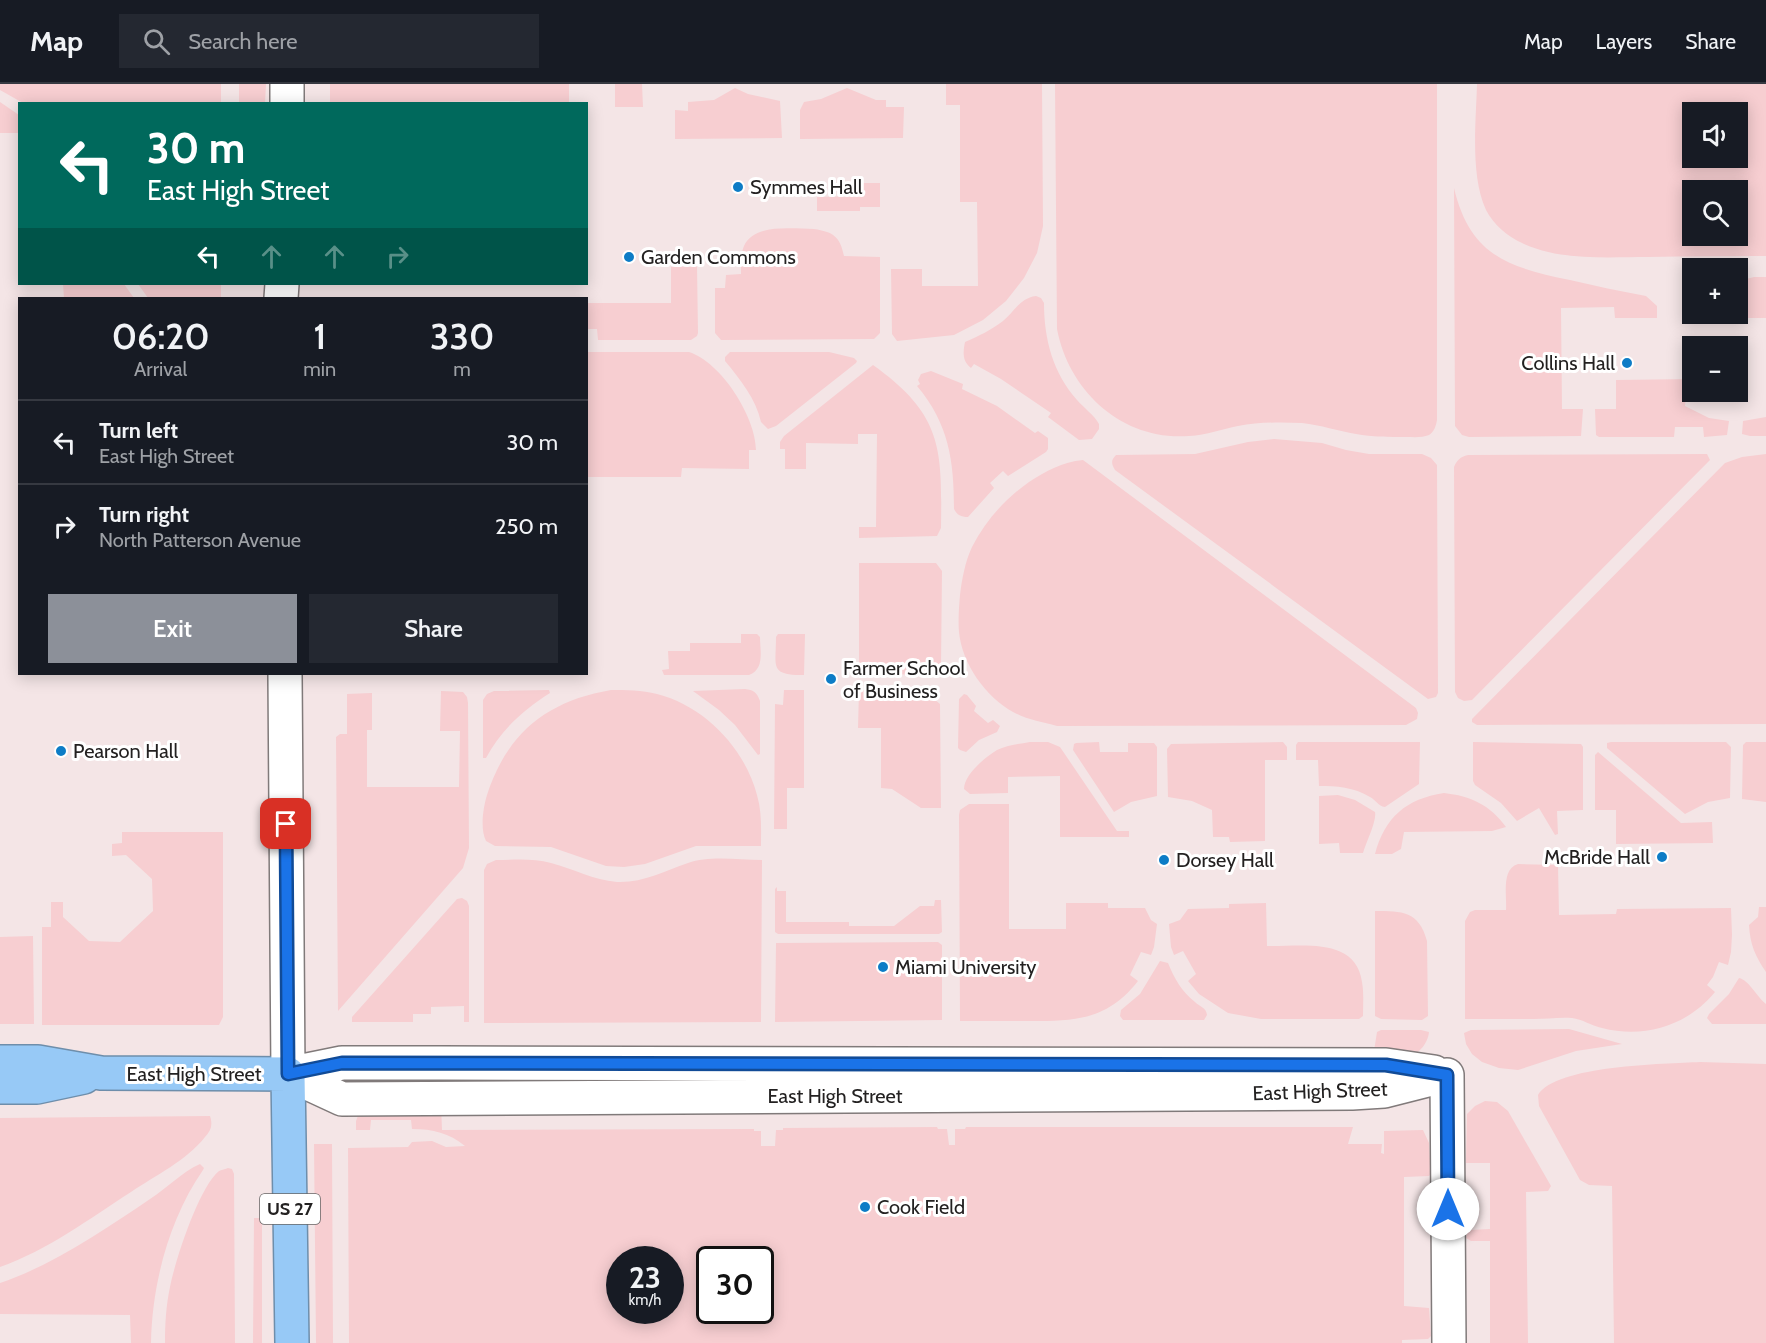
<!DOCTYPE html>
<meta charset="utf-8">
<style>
:root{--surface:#171b24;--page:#242831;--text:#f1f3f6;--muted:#9ea1a6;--line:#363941;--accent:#8c9099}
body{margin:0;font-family:Cabin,sans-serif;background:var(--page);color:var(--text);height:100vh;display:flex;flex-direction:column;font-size:22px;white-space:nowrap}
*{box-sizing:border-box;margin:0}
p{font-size:20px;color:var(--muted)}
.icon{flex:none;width:33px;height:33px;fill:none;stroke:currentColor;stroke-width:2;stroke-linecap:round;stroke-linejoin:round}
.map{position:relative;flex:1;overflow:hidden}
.sheet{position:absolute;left:18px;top:213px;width:570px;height:378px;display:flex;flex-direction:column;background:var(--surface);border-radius:0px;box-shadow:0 3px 15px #0003}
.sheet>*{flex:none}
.banner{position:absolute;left:18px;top:18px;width:570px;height:183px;border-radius:0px;box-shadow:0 3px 15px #0003;background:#00695c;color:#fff;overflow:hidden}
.tools{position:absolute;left:1682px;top:18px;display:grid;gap:12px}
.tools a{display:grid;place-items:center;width:66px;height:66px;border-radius:0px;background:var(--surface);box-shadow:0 3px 15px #0003;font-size:30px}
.speed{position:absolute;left:606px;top:1162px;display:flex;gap:12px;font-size:30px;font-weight:700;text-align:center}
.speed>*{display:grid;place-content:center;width:78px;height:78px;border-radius:50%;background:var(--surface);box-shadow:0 3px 15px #0003;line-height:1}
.speed small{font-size:15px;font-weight:400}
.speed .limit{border:3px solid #111;border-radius:9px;background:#fff;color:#111}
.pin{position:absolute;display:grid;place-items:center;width:51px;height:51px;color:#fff;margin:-26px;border-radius:12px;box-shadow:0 3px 9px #0006}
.me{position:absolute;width:66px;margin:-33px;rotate:0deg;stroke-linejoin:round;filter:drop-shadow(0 0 4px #0008)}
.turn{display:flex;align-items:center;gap:21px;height:126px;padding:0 30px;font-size:27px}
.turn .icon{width:78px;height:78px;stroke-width:2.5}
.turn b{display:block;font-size:42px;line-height:51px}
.lanes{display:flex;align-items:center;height:57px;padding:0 30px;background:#0003;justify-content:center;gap:30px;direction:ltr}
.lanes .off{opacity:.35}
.eta{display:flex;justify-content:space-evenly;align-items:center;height:102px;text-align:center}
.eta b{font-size:36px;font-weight:600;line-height:42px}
.button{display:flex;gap:12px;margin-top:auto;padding:12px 30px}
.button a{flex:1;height:69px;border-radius:0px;background:var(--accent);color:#fff;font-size:24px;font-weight:600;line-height:69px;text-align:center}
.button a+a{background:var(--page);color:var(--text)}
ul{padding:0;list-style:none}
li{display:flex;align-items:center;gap:18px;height:84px;padding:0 30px;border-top:2px solid var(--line)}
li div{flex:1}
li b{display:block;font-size:22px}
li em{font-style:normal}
header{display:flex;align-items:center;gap:36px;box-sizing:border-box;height:84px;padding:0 30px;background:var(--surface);border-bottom:2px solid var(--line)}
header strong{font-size:28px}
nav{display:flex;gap:33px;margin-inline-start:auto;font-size:21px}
.search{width:420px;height:54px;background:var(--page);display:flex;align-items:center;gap:15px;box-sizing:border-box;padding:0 21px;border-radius:0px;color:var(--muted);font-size:22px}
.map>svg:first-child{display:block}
.built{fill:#f4e5e6;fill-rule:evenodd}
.green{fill:#f7ced1;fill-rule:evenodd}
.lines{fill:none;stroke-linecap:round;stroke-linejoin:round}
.minor-casing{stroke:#807a7a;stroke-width:36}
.highway-casing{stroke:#6e8eab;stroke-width:36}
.minor{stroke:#fff;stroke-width:33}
.highway{stroke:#97c9f6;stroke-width:33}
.route-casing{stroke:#114b97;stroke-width:15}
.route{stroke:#1a73e8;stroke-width:10}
.poi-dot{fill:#0d7cc6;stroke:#fff;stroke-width:2}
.labels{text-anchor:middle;stroke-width:6;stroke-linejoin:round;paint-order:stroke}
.shield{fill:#fff;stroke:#656464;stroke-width:1.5}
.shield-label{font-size:18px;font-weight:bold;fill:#232121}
.poi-label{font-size:20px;fill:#232121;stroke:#fff;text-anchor:start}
.street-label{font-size:20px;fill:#232121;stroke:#fff}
</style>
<header>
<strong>Map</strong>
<div class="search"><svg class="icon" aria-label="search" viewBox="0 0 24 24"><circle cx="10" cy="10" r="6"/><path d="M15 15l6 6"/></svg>Search here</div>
<nav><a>Map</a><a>Layers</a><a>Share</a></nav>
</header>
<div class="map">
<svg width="1766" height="1259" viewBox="0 0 1766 1259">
<rect width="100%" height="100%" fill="#fef6f7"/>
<!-- built -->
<path class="built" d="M0 0H1766V1259H0ZM20 20H586V200H20ZM1692 28H1737V74H1692ZM1692 106H1737V152H1692ZM1692 184H1737V230H1692ZM20 214H586V590H20ZM1692 262H1737V308H1692ZM620 1176H670V1227H620ZM710 1176H760V1227H710Z"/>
<!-- green -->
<path class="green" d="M0 0H221V19H23L0 6Z
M239 0H266L265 19H239Z
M330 0H569V19H521L520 17 330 19Z
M615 0H642L643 23H615Z
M946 0H1042L1043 142 1037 169 1024 194 1006 217 983 236 954 251 897 257 892 250 891 185H922V202H978L977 118H960V21H946Z
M1055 0H1437V336C1436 342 1434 348 1429 351 1422 354 1413 353 1406 353 1389 353 1372 353 1356 350 1338 347 1321 341 1302 339 1281 338 1259 338 1238 342 1222 345 1207 351 1189 352 1123 357 1069 308 1057 245Z
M1477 0H1766V172C1727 172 1687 172 1648 173 1607 173 1560 177 1522 159 1507 152 1494 141 1486 126 1470 91 1476 38 1477 0ZM1692 28H1737V74H1692ZM1692 106H1737V152H1692Z
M735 4 748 10 780 17 782 54 675 55V26L688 27V18L714 16Z
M847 4 876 16H886V23H904L903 54 800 55V26L804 18 821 15Z
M0 18 19 31V49H0Z
M860 99H880V123H860V127H817V113L860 112Z
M1454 104C1470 171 1507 183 1570 196 1595 202 1620 207 1646 212L1657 222V234H1615L1614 223 1561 224 1562 325H1583L1581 352 1469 353 1462 351 1455 342Z
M814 145C833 148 840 152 844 172L880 173V249L874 255 721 256 715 249V204H725L726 191 741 190C741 181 740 171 744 162 754 139 793 145 814 145Z
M697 182 698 249 697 252 691 256H598L597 245H587V219H671V183Z
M1754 193H1766V234H1704L1703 230H1737V199L1742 196Z
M63 200H124L134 214H64Z
M138 200H221V214H148Z
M1036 212 1041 214 1044 219C1044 255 1053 289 1077 316 1084 324 1094 331 1099 340V345L1092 355 1079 356 1048 333 1051 329 1001 295 974 280 971 284C962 277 963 268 965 258 979 252 991 246 1003 237 1014 228 1020 214 1036 212Z
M587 268H689C721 278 756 333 756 366H749V385L682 384 681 393H587Z
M730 268H829L854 274 857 277 856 279 776 342 768 345 761 338C756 315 740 295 725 277V273Z
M873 281C943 331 942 365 941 444L937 452 859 454V443H876L877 350H858V360L806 359V385H785V365H780V358L784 352Z
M931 287 963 300 962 305 997 322 1035 349 1038 347 1048 354V365L1046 368 1008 392 1003 387 990 399 994 404 968 433C961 433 957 431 954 425 954 377 949 340 917 302L920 300 918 296 921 290Z
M1692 295V308H1712V313L1686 312 1685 322 1709 334 1729 337 1727 351 1704 353 1703 343H1675L1674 353H1599L1596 351 1595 325H1616V296Z
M1766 333V352H1750L1742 350 1743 337Z
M1274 355 1322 359 1346 366 1369 370H1422L1431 374 1437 381 1438 609 1436 613 1428 615 1115 386C1111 379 1111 376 1116 371L1195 370 1248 358Z
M1707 370 1710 376 1472 616 1464 617 1458 614 1455 608 1454 383C1457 376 1460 373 1468 371Z
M1766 370V640L1477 641 1472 638V635L1725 379 1742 373Z
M1083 376 1416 624 1418 629 1417 635 1406 641 1057 642C1042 638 1027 636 1013 628 986 613 962 580 959 548 958 536 959 523 960 511 962 495 965 478 972 463 986 436 1005 415 1029 398 1046 387 1062 378 1083 376Z
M859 479H936L942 487 941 582 937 590 859 591Z
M741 550H757L760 553C760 567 765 585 749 591H664L662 586 669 585 668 567H690V559H741Z
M778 550H805L804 591C769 591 776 583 776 553Z
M745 605C753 606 757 608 760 617V670L758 671 735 641 719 626 693 607Z
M549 606 550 609C523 626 501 646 486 674H483V616L487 610 494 607Z
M611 606C626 606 642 606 657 610 705 622 745 665 757 711 762 728 761 745 761 762H696L645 780 624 783 606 782 551 763 495 762 486 757C480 745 483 724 487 711 507 649 547 617 611 606Z
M784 606H804V704H787V745H774L775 620 783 621Z
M859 606H879L880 615H934L940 620 941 724H921L892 705 881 704V644H858Z
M441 607 463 608 467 613 468 619 469 764 463 784 338 927 336 653 340 650H347V610L372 609V646H367V703H459L460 647H440Z
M964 610 967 611 976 622 974 627 988 639 993 636 1000 642 997 648 979 656 966 668 960 666 958 664 959 615Z
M1030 658H1048L1060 663 1117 747H1129V753H1060V692L1008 693V709L970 710 964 705C964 691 985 673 997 666 1007 661 1019 660 1030 658Z
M1099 658 1100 668H1128V659H1154L1157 663V712L1131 718 1114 728 1073 666 1074 660 1076 659Z
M1283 658 1287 663V676H1265V757L1230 758 1229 753H1213L1212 726 1192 717 1168 713 1167 665 1171 660Z
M1298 658H1420L1419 700 1385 723C1378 722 1376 716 1370 713 1354 703 1336 702 1319 702L1318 676H1296V661Z
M1473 658 1581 660 1583 663V726L1557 727 1558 750 1555 751 1539 724 1517 737 1501 719 1475 701 1473 697Z
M1611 658H1726L1731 663 1730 714 1708 718 1685 730 1607 664V659Z
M1746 658H1766V718L1742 715 1743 661Z
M1598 668 1681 739 1712 738 1713 759 1616 760V726H1595V671Z
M1444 709C1471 712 1490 721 1506 743L1492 747 1404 748 1401 765 1392 770H1375C1385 733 1406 715 1444 709Z
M1338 711 1355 716 1375 728C1377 737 1366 758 1363 769H1340L1339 759 1319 760V712Z
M969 720H1009V845H1066V819H1108V824H1145L1151 836 1157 840 1154 863 1151 871 1141 868 1130 891 1138 897C1106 938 1072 937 1025 937 1003 937 981 937 960 937L959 731 960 726Z
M122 748H223V933L219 941H42V843H51V818H63V833L89 857 120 858 153 827 152 795 126 771 112 772V760L122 759Z
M496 776C514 776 533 774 551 779 574 785 593 796 617 798 643 799 664 787 688 779 710 771 739 776 762 776L761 938 484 939V786L487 780Z
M1518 780 1558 781 1559 831 1616 830 1617 825 1731 824 1732 851 1731 868 1728 881 1719 878 1713 893 1707 901 1715 908C1687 942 1644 955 1602 944 1592 942 1582 935 1572 934 1559 933 1547 935 1534 935 1511 935 1488 935 1465 935V837L1470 828 1475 826H1506C1507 811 1501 785 1518 780Z
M777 803V807H786V838H849V842H894L920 822H934L935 816H941L942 848 939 850H778L775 848V805Z
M462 814 467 817 469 822V938H464V922L431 923V930H413V938H352V933L457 815Z
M1266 819 1267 862C1300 863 1356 852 1362 898 1364 909 1363 921 1363 932L1359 935H1261L1228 929 1199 910 1188 897 1196 890 1183 867 1174 871 1171 863 1169 840 1180 836 1188 825 1229 824V820Z
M1759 823H1766V888C1755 872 1750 860 1749 841L1758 833Z
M1375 827C1402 827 1419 827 1427 857L1428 932 1422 936 1381 935 1375 932Z
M33 852 34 940H0V853Z
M938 858 942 861V936L775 938 776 859Z
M1160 877 1168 879C1174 894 1182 908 1195 918 1200 923 1206 923 1207 931L1204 936H1123L1120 932 1121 926 1140 910Z
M1739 894C1749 896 1757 913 1766 920V940H1712L1707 934 1709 930 1729 910Z
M1569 945 1622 960 1576 967 1518 986 1499 984 1482 978 1472 970 1466 960 1464 949 1471 946Z
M1381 946H1421L1429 948C1428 960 1417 973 1404 973 1394 973 1383 969 1374 967L1377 948Z
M1700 978 1766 980V1259H1614L1612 1102 1589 1101 1580 1096 1539 1022 1538 1011C1556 981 1665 980 1700 978Z
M1485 1017 1497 1018 1508 1027 1551 1102 1548 1107 1526 1108 1528 1259H1490V1157H1471L1466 1154 1467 1149 1471 1146 1490 1145V1079H1466L1467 1030 1475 1022Z
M441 1021 442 1046 754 1045V1047H761V1062H775L776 1046H783V1044L937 1043 938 1045H947L949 1061H955V1045H965L966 1043H1353L1348 1060H1382L1381 1069 1384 1070V1047L1423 1046 1429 1059 1431 1089 1429 1092 1404 1093V1222L1429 1224 1431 1252 1428 1255 1402 1256V1259H349L348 1064 408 1063 412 1058 432 1057 446 1063 465 1062C449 1049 433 1045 412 1045L411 1036H371L370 1046H356V1037L359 1029ZM620 1176H670V1227H620ZM710 1176H760V1227H710Z
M210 1032C213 1041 211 1047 205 1053 186 1077 156 1091 131 1108 89 1135 48 1166 0 1183V1034Z
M314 1060H332L333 1259H316Z
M200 1080 204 1084 203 1086C169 1135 152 1200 151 1259H131L130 1231 0 1230V1199C51 1182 106 1145 150 1115 167 1104 182 1088 200 1080Z
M228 1084 232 1085 234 1090 235 1259H165C165 1240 166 1222 170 1203 175 1177 199 1103 219 1087 221 1086 226 1085 228 1084Z
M254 1134H262V1259H253Z"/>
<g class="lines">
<defs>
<path id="minor" d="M287 0V20
M281 214 282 200
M285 590 288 990
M288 990 342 1015 1352 1009 1384 1007 1447 991
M288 990 342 979H441L1386 981 1434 988
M1447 991 1449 1259"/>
<path id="highway" d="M0 978H38L101 989 288 990 292 1259
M0 1003H37L84 993"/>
</defs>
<!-- minor casing -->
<use href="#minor" class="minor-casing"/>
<!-- highway casing -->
<use href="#highway" class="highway-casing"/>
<!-- minor -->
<use href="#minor" class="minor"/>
<!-- highway -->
<use href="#highway" class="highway"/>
</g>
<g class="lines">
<defs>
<path id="route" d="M286 740 288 990 342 979 1386 981 1447 991 1448 1125"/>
</defs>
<!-- route casing -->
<use href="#route" class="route-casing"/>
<!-- route -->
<use href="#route" class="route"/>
</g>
<!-- markers -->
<g class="poi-dot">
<circle cx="738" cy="103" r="6"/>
<circle cx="629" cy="173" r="6"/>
<circle cx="1627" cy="279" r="6"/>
<circle cx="831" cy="595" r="6"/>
<circle cx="61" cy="667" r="6"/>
<circle cx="1662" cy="773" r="6"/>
<circle cx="1164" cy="776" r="6"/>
<circle cx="883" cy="883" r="6"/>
<circle cx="865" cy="1123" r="6"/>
</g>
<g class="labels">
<!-- shield labels -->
<rect class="shield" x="260" y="1110" width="60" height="30" rx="4.5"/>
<g class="shield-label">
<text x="290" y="1131">US 27</text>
</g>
<!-- poi labels -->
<g class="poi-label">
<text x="750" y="110">Symmes Hall</text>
<text x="641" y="180">Garden Commons</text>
<text x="1615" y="286" text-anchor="end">Collins Hall</text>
<text x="843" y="591">Farmer School<tspan x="843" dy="23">of Business</tspan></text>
<text x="73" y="674">Pearson Hall</text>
<text x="1650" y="780" text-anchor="end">McBride Hall</text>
<text x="1176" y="783">Dorsey Hall</text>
<text x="895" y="890">Miami University</text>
<text x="877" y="1130">Cook Field</text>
</g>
<!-- street labels -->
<g class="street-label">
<text x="194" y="997">East High Street</text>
<text transform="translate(1320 1007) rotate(-2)" y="7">East High Street</text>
<text x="835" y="1019">East High Street</text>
</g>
</g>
</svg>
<div class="tools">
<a><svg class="icon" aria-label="sound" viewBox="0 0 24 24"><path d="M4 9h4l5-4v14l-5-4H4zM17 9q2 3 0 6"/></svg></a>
<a><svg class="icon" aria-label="search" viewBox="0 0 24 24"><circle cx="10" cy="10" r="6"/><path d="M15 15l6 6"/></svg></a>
<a>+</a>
<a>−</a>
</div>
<div class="speed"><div>23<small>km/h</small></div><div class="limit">30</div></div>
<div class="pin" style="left:286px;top:740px;background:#d93025"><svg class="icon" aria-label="arrive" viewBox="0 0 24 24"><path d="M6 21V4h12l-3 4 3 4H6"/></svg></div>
<svg class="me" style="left:1448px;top:1125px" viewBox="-20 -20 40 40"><circle r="19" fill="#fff"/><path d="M0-13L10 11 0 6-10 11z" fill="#1a73e8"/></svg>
<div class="banner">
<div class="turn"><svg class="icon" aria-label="left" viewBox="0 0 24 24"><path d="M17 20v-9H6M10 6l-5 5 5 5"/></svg><div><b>30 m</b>East High Street</div></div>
<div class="lanes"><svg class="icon" aria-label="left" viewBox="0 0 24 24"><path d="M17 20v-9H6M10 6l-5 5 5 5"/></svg><svg class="icon off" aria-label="ahead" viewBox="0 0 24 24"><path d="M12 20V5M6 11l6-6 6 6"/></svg><svg class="icon off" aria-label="ahead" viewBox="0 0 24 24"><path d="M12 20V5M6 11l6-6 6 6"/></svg><svg class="icon off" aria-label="right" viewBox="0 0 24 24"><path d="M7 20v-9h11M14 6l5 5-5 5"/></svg></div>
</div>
<section class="sheet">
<div class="eta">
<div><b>06:20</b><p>Arrival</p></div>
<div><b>1</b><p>min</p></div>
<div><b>330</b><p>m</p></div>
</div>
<ul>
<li><svg class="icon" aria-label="left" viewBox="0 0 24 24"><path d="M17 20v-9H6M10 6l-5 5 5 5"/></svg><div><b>Turn left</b><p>East High Street</p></div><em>30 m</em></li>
<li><svg class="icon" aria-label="right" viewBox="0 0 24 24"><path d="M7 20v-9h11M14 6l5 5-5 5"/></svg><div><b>Turn right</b><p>North Patterson Avenue</p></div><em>250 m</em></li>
</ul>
<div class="button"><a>Exit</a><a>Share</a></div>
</section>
</div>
